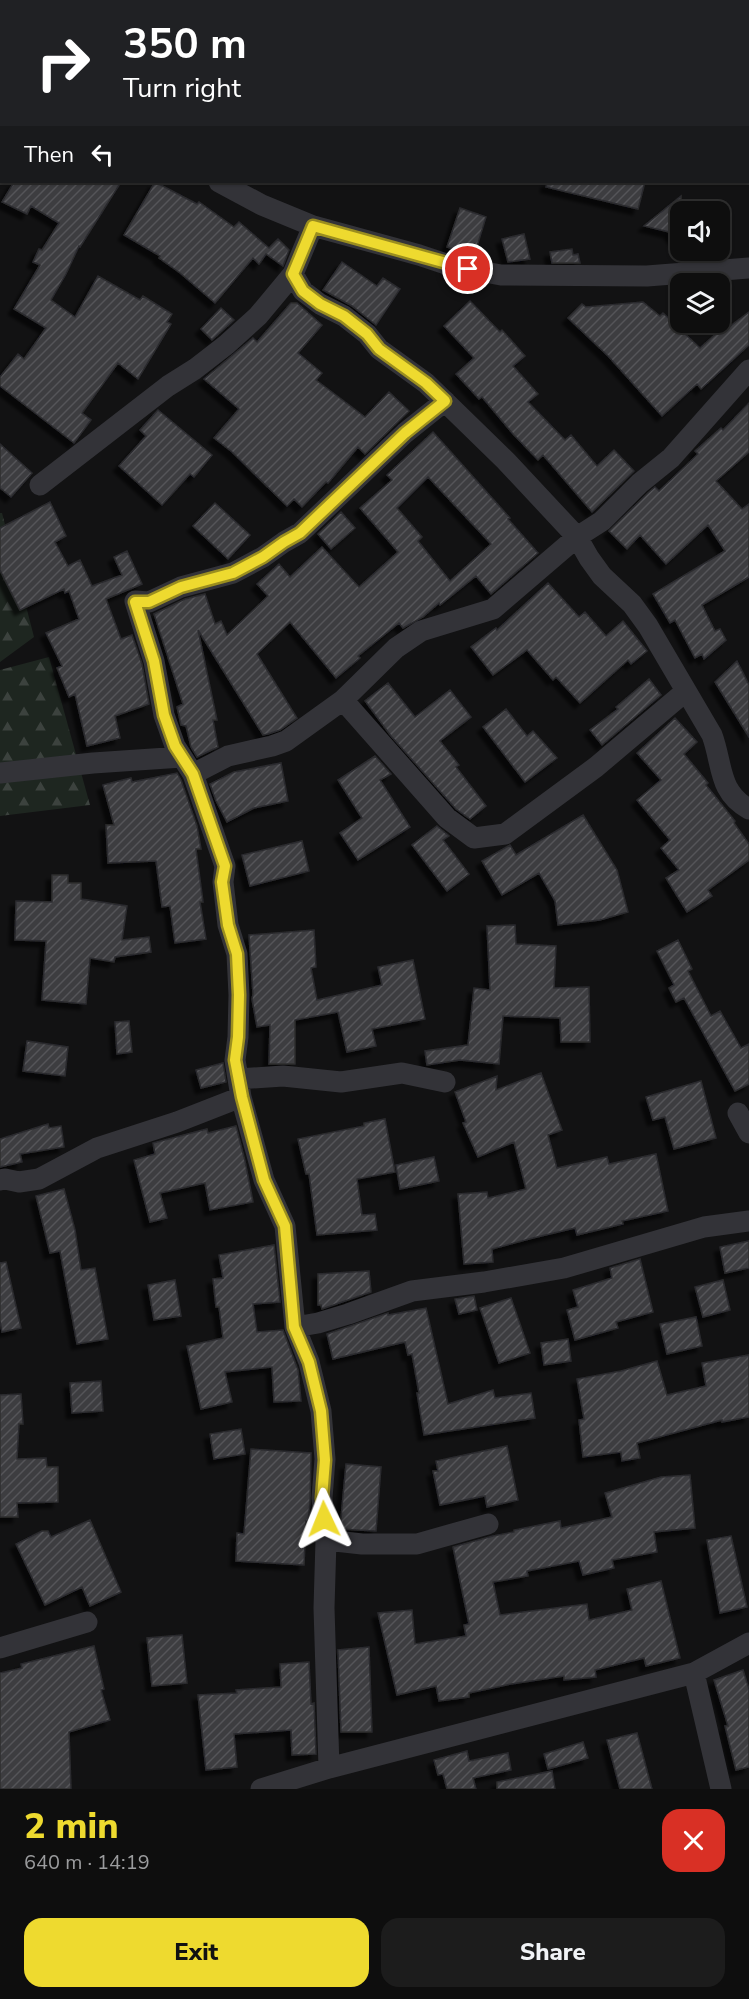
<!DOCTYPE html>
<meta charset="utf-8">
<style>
:root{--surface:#0e0e0e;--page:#1c1c1c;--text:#f1f3f6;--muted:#9b9c9e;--line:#2e2e2e;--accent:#eeda2f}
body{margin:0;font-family:"Nunito Sans",sans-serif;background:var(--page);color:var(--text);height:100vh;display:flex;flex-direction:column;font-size:22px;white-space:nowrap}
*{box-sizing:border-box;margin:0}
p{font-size:20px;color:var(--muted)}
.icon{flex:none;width:33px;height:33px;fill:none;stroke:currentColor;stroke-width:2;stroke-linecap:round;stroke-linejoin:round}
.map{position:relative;height:1789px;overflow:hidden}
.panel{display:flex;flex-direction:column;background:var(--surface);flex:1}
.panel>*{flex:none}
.top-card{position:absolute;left:0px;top:0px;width:750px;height:183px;box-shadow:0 2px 4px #0004,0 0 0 2px var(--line);background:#202124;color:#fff;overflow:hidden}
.controls{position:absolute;left:670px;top:201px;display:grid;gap:12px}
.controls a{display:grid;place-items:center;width:60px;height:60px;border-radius:12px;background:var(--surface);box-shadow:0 2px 4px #0004,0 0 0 2px var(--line);font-size:30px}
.pin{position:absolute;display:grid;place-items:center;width:51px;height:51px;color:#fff;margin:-26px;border:3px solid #fff;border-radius:50%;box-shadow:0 2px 6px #0007}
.me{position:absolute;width:66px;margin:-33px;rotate:358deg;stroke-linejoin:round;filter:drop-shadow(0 0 4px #0008)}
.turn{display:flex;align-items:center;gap:21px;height:126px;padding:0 24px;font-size:27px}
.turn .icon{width:78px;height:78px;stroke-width:2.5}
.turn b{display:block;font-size:42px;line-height:51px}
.then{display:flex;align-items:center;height:57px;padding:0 24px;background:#0003;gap:12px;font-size:22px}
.round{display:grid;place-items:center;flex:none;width:63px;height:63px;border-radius:18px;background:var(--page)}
.summary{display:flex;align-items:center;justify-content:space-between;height:102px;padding:0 24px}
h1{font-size:36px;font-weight:800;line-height:45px;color:var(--accent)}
.action{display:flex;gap:12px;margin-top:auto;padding:12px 24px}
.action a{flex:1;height:69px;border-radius:18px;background:var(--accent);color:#111;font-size:24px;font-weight:800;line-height:69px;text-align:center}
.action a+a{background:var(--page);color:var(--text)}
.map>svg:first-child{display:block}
.forest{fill:url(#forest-firs)}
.building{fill:url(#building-hatch);stroke:#2c2c2f;stroke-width:1.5;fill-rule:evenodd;filter:url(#shadow)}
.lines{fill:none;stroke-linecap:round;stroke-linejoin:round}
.street{stroke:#333338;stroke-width:21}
.highway{stroke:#5f5f69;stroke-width:33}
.route-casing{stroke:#9b8e1f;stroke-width:15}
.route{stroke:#eeda2f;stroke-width:10}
</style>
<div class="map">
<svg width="749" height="1789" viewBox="0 0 749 1789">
<defs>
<pattern id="forest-firs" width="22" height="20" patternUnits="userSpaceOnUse" patternTransform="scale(1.5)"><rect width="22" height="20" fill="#1e2620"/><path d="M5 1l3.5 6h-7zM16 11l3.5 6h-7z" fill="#3c423e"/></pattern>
<pattern id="building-hatch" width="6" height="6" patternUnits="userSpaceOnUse" patternTransform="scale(1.5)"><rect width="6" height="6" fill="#3c3c40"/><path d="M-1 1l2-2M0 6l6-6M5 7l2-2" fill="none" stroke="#555559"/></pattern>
<filter id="shadow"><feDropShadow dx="-5.5" dy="5.5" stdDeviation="1.5" flood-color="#0009"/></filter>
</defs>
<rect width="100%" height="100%" fill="#121213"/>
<!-- forest -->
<path class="forest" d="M0 513H2L34 637 0 662Z
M49 657 90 805 0 816V670Z"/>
<!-- building -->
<path class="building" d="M14 182H121L80 247 79 246 66 274 51 300 75 317 98 276 140 300 143 296 172 314 167 322 171 324 138 379 118 363 82 413 91 420 74 443 0 386V377L18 354 24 359 46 328 14 309 40 265 33 262 39 249 42 250 59 223 31 206 27 214 2 202Z
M155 182 197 204 199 202 234 227 239 222 269 248 278 239 289 250 283 266 266 254 259 264 253 258 215 303 180 273 159 258 160 256 124 235Z
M547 182H645L638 209 546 187Z
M681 196V247L669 232 644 226Z
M460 208 486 217 474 256 447 247Z
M524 234 530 259 508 262 502 239Z
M572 249 573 255 578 254 580 263H552L550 252Z
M342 262 377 286 383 278 400 289 376 325 352 306 323 290Z
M470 301 500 332 502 330 525 356 513 366 538 394 528 402 565 440 571 435 597 466 614 450 634 471 592 512 543 455 538 460 513 434 482 397 479 399 456 374 474 358 444 326Z
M643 302 660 316 663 313 700 348 719 331 721 333 749 312V345L701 389 697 384 662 416 608 356 568 318 582 304 586 307Z
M291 303H297L322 325 298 353 322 373 316 380 365 417 389 392 409 411 365 454 358 447 328 483 326 482 302 507 294 499 287 506 232 452 214 438 239 409 204 379 253 338 257 342Z
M221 308 234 320 212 340 201 329Z
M749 403V452L716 481 742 509 749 504V577L702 605 715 631 720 629 726 640 704 659 702 654 695 658 675 620 670 623 653 594 725 551 708 525 666 564 640 535 627 549 609 531 649 492 655 487 659 491 698 454 695 451 721 428 723 430Z
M158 410 212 455 194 477 190 474 162 505 119 466 146 436 140 430Z
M433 432 510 518 508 519 538 553 491 594 476 576 440 605 439 603 423 617 403 628 399 623 358 656 360 658 336 678 290 622 257 654 297 718 280 730 268 734 263 735 198 630 217 720H213L218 747 197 757 191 747 186 726 181 725 177 707 183 704 154 614 185 599 205 594 215 624 221 621 227 635 268 596 257 584 279 564 290 577 322 547 359 587 398 552 360 508 392 480 387 475ZM428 477 491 544 450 581 418 541 422 537 397 508Z
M0 444 32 473 11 497 0 488Z
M50 502 66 536 55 542 68 566 80 560 92 586 122 575 114 557 127 551 142 584 106 599 121 639 132 635 142 664 149 704 115 716 120 738 87 746 75 694 69 697 57 668 62 666 46 633 79 619 69 591 65 593 64 589 20 610 0 570V528Z
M215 503 250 535 228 559 193 526Z
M341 512 355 528 331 549 318 534Z
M548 583 579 617 585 612 606 636 623 621 647 651 631 664 628 660 580 703 556 677 553 680 527 650 493 675 471 647 496 628 497 630Z
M737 661 749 685V737L715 682Z
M649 679 661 695 602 745 590 730 618 709 616 707Z
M388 683 415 717 450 690 471 717 440 741 459 765 456 767 486 806 470 819 456 809 391 736 365 701Z
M506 709 527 736 533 731 557 758 525 782 483 727Z
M675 718 697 742 684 754 708 783 706 785 735 821 734 823 749 844V860L708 890 712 896 687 912 666 878 679 870 661 848 670 840 637 800 661 780 637 753Z
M375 756 391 774 380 780 410 827 358 860 340 833 362 818 338 780Z
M281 763 288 801 254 808 227 822 216 801 210 784 234 772Z
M177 773 181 780 197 826 201 849H196L203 902H200L206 939 175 943 170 906 162 907 156 861 108 863 106 825H114L103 785 131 778 132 782Z
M583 815 617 870 628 912 600 920 558 925 555 901 539 873 502 895 482 861 510 845 516 855Z
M437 826 449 836 443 840 469 874 447 891 412 845Z
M302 841 309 871 250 886 242 855Z
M52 875H68V883H81V899L127 906 122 940 149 937 151 952 115 957 114 962 90 958 86 1004 42 1000 46 941 15 940 16 901 52 902Z
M515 925 516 944 556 946 554 988 589 987 590 1042H561L560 1018 503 1016 499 1064 460 1060 427 1065 425 1051 468 1045 474 988 490 990 487 926Z
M314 930 316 967 311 968 317 1000 382 985 378 967 413 960 425 1019 372 1029 376 1046 347 1052 338 1012 295 1020V1064H269L270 1025 257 1027 252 999 253 994 249 935Z
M678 940 692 969 688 971 711 1016 720 1011 741 1048 749 1044V1084L735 1091 684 998 676 1002 669 988 674 985 657 951Z
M129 1021 132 1052 117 1054 115 1022Z
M27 1041 68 1047 65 1076 23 1071Z
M223 1063 226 1082 201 1088 196 1070Z
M541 1073 562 1130 548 1135 557 1168 607 1157 609 1164 656 1154 668 1211 622 1221 623 1224 577 1235 575 1228 533 1238 492 1249 493 1262 464 1264 458 1194 487 1192 488 1198 526 1189 514 1142 478 1157 463 1123 466 1122 455 1092 497 1076 496 1090Z
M701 1081 716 1138 674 1149 665 1117 653 1120 646 1097Z
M385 1119 395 1172 357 1179 362 1215 375 1214 377 1230 317 1235 309 1174H306L298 1139 364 1126V1123Z
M48 1124 49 1128 61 1126 64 1147 20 1154 22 1162 0 1167V1139Z
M236 1126 245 1161 253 1202 210 1210 205 1183 160 1193 167 1218 150 1222 134 1160 155 1154 153 1143 207 1129 208 1133Z
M434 1157 439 1181 400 1189 396 1165Z
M64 1189 75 1230 81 1270 95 1268 108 1339 77 1344 60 1251 50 1253 36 1196Z
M749 1241V1268L725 1273 720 1247Z
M274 1245 280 1302 253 1304 257 1332 283 1330 298 1370 301 1401 274 1402 272 1367 225 1372 232 1402 201 1409 187 1346 223 1338 219 1307H216L213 1279 223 1278 219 1255Z
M640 1259 653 1312 616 1322 618 1328 575 1340 567 1310 578 1307 573 1290 612 1278 610 1268Z
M6 1262 21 1328 2 1332 0 1321V1263Z
M369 1271 371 1292 322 1309 321 1305H318V1274Z
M175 1280 181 1316 154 1320 148 1285Z
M723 1280 730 1310 703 1317 695 1287Z
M474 1296 477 1310 459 1314 455 1299Z
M511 1298 530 1353 499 1363 480 1308Z
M426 1308 448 1404 493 1390 495 1398 531 1393 535 1418 424 1435 417 1393H419L412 1354 408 1355 405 1342 333 1359 327 1334 388 1313V1315Z
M696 1317 702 1346 667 1354 660 1324Z
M568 1339 571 1361 544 1365 541 1343Z
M749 1355V1417L722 1422V1420L637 1443 640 1458 622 1461 621 1452 583 1457 579 1420 584 1419 577 1379 621 1371 657 1361 667 1395 706 1386 702 1363Z
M101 1381 103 1411 72 1413 70 1383Z
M21 1394 23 1424H19L17 1459 46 1458 47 1467H58V1502L17 1503 18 1517H0V1395Z
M241 1429 245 1454 214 1459 210 1434Z
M507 1446 518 1500 487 1507 485 1496 440 1505 433 1471H438L436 1461Z
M251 1449 311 1453 310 1503 308 1522 306 1521 304 1565 236 1561 237 1533 244 1534Z
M346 1464 381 1467 376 1531 340 1529Z
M690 1475 695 1528 654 1532 657 1552 612 1560 614 1568 583 1575 579 1561 527 1571 528 1576 493 1582 500 1615 587 1604 589 1620 632 1610 627 1589 661 1581 680 1658 646 1666 644 1658 595 1670 596 1677 564 1680V1676L511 1684 469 1693V1697L439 1701 436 1686 397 1695 378 1613 412 1610 415 1644 466 1636 464 1625 469 1624 453 1547 493 1536 514 1532V1530L560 1521 561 1528 612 1517 605 1493 661 1477Z
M90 1520 121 1592 90 1606 82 1587 45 1605 16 1544 42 1531H48L51 1537Z
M731 1536 747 1607 720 1613 707 1540Z
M182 1635 187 1683 152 1686 147 1638Z
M94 1646 104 1689 101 1690 110 1720 69 1732 71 1789H0V1673L22 1668 21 1664Z
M369 1647 372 1732H341L338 1650Z
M309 1662 311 1704 314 1703 316 1754 292 1755 291 1730 234 1734 237 1767 206 1770 198 1695 237 1693 236 1690 281 1687 280 1664Z
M743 1670 749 1689V1767L736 1770 725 1726H728L714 1680Z
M637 1733 652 1789H620L607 1740Z
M583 1742 588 1758 548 1769 544 1754Z
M467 1751 469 1761 508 1753 511 1770 473 1778 476 1789H447L443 1774 438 1775 434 1760Z
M552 1771 555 1789H497V1782Z"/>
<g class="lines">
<!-- street -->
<path class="street" d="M0 60 2 59
M219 182 262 205 313 226 419 255 452 266 501 275 647 276 749 268
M293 274 303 291 320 304 344 316 367 334 379 349 426 383 506 461 577 537 589 558 602 576 632 604 648 626 712 735C723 765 718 792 749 809
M40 485 168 386 195 369 226 345 258 316 293 274 313 226
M343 700 447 818 474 838 505 834 596 767 686 691
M0 773 93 763 182 757
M193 774 228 756 272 746 286 741 343 700 396 648 421 631 493 609 577 537 602 521 640 483 671 458 749 370
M238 1079 283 1076 341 1082 402 1073 445 1082
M738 1113 749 1133
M0 1180 5 1179 19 1182 39 1179 97 1148 177 1122 241 1097
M295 1327 318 1323 348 1314 412 1291 484 1282 564 1268 704 1227 749 1221
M326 1540 362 1544H417L488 1524
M0 1648 87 1622
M694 1673 721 1789
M329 1768 324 1608 326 1540 322 1498 325 1459 321 1411 309 1362 295 1327 285 1226 264 1180 241 1097 235 1060 238 1037 239 995 237 954 228 925 223 882 225 866 193 774 175 746 164 715 154 661 135 601 149 602 181 587 233 573 263 557 284 542 300 533 405 433 445 401
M261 1789 329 1768 694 1673 749 1643"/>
<!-- highway -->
<path class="highway" d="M664 0 665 2
M694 0 695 2
M748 80 749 81
M748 123 749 124"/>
</g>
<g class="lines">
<defs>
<path id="route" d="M324 1519 322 1498 325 1460 321 1411 309 1362 294 1327 285 1226 264 1180 242 1097 235 1060 238 1037 239 995 237 954 228 925 222 882 225 866 193 774 175 746 164 715 154 661 135 602H149L181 587 233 573 263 557 284 542 300 533 405 433 445 401 426 383 379 349 367 334 344 316 320 304 303 291 293 274 313 226 468 269"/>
</defs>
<!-- route casing -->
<use href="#route" class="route-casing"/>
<!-- route -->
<use href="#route" class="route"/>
</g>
</svg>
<div class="controls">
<a><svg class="icon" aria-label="sound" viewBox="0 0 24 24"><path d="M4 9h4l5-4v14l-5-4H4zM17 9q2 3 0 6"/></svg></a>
<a><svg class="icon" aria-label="layers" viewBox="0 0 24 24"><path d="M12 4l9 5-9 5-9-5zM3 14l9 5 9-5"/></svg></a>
</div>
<div class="pin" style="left:468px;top:269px;background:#d93025"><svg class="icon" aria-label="arrive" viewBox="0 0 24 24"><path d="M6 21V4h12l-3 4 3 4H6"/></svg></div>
<svg class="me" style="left:324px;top:1519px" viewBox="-20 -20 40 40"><path d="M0-17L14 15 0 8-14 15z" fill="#eeda2f" stroke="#fff" stroke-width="4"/></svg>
<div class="top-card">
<div class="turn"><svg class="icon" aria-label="right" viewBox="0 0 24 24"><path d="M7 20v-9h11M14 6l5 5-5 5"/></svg><div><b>350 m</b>Turn right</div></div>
<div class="then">Then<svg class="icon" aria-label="left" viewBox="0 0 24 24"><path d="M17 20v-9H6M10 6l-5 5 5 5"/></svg></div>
</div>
</div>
<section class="panel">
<div class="summary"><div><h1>2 min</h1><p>640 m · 14:19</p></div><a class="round" style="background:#d93025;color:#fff"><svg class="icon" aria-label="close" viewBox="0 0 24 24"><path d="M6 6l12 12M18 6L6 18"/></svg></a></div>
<div class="action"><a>Exit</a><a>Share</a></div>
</section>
